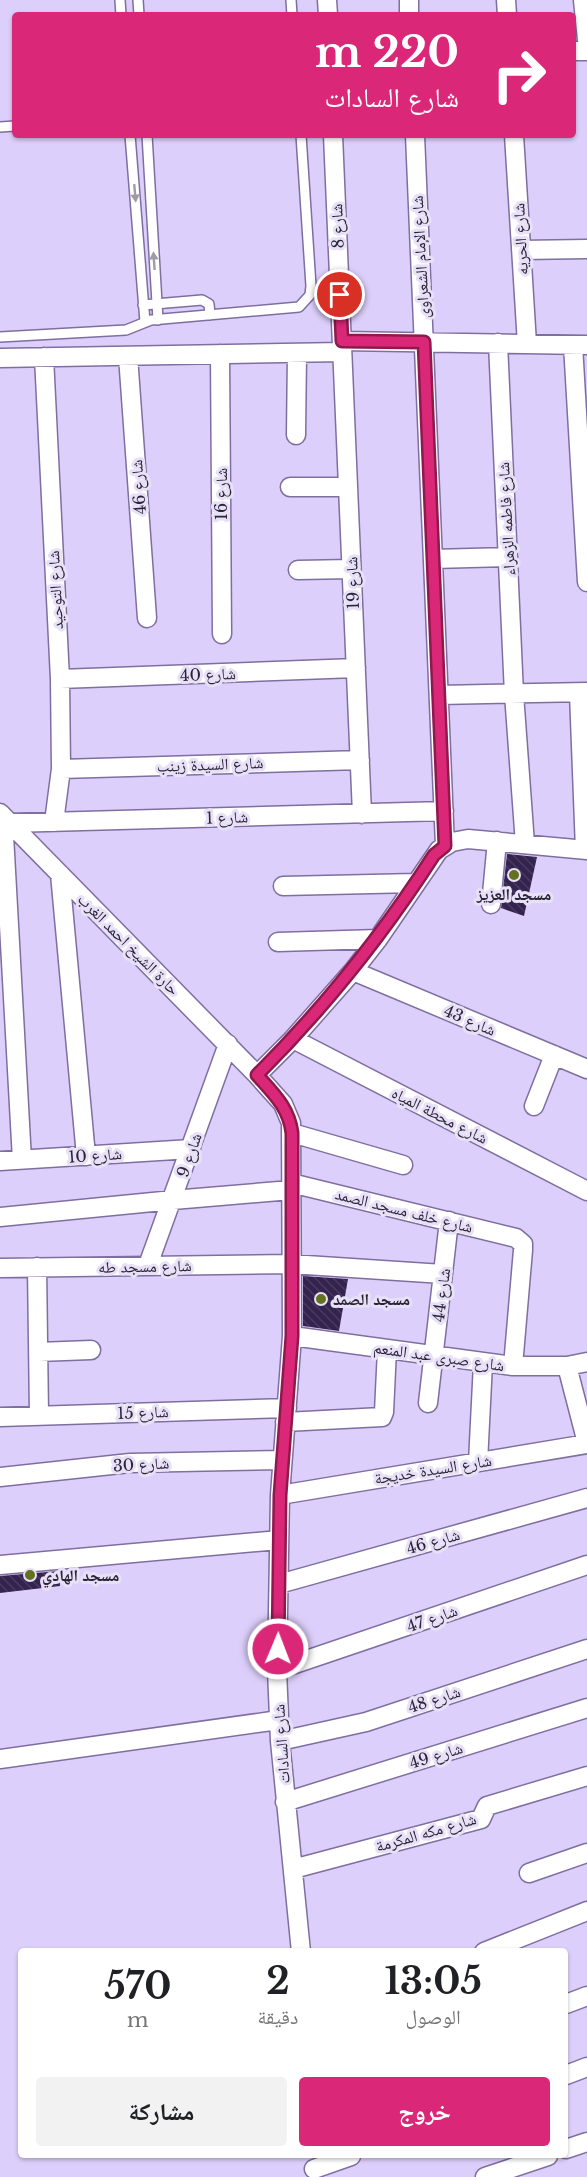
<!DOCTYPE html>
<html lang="ar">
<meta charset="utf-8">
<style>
:root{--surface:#fff;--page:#f2f2f2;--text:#202124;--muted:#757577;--accent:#db2777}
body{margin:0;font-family:"Libre Baskerville","Noto Naskh Arabic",serif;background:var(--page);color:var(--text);direction:rtl;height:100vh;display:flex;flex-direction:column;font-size:22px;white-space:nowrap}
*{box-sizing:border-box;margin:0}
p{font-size:20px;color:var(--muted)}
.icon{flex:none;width:33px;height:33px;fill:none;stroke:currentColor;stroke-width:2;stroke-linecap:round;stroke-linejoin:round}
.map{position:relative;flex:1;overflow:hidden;direction:ltr}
.drawer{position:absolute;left:18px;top:1948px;width:550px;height:210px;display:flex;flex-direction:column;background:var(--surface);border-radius:6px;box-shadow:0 2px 4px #0004;direction:rtl}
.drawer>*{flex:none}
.banner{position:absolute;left:12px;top:12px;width:564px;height:126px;border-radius:6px;box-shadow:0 2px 4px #0004;direction:rtl;background:#db2777;color:#fff;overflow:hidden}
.pin{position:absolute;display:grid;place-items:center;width:51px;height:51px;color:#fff;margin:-26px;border:3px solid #fff;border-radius:50%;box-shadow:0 2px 6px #0007}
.me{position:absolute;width:66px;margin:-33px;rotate:1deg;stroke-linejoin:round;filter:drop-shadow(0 0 4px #0008)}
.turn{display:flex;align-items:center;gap:21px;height:126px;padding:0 18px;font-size:27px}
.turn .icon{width:78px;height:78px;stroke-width:2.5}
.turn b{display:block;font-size:42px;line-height:51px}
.eta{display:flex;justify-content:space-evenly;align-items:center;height:102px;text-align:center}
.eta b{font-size:36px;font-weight:800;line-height:42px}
.button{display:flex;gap:12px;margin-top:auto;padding:12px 18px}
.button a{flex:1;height:69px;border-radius:6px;background:var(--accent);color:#fff;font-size:24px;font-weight:800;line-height:69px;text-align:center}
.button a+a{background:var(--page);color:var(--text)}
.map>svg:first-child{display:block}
.building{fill:url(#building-back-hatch)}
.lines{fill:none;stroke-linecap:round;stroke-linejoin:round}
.lane-casing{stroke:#7f6ea0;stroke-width:12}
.street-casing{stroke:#7f6ea0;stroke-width:21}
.lane{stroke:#fff;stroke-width:9}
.street{stroke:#fff;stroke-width:18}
.oneway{fill:#a09ca6}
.route-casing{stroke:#8e194d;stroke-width:15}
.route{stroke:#db2777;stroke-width:10}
.poi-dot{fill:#62721f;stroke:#e7e0f6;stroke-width:2}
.labels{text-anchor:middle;stroke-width:6;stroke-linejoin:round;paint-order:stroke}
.street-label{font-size:16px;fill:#2b2439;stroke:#e7e0f6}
.poi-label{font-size:16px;font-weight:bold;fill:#2b2439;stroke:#e7e0f6;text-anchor:start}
</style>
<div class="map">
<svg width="587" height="2177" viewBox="0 0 587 2177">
<defs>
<pattern id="building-back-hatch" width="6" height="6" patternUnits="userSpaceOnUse" patternTransform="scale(1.5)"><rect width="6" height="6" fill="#34234e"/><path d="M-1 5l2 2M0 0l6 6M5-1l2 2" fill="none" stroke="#493a60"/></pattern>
</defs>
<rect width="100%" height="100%" fill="#ddcffb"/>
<!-- building -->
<path class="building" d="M507 854 537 857 524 916 501 908Z
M303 1276 348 1279 339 1331 303 1326Z
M59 1571 60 1586 0 1593V1576Z"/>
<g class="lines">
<defs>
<path id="lane" d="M120 0 121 15
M138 0 139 15
M291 0 292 15
M0 127 15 126
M130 135 145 322
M147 135 158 320
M143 305 202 300 209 304 210 315
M0 337 126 330 151 320 299 307 310 295 311 286 301 135"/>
<path id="street" d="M327 0 328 15
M409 0V15
M506 0 507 15
M583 0 587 40
M573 51H587
M333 135 362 814
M415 135 445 846
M514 135 527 344
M521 250 587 249
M342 341 587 345
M498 343 514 694 525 844
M573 345 587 582
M220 354 222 634
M128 356 147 618
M44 357 60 679 61 769 54 822
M0 358 342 352
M296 435 297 353
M290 487H348
M433 559 508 557
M298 570 351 569
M60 679 356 668
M579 693 585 850
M439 695 587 692
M61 769 360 760
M0 813 257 1075 283 1104 291 1123 292 1336 280 1495 277 1670 280 1741 301 1952
M3 817 22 1160
M10 823 444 811
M60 874 86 1156
M283 886 416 883
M491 904 497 841
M278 942 378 939
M353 971 587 1069
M293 1039 587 1191
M257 1075 293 1039 353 971 378 939 439 850 452 842 468 839 587 850
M534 1106 554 1055
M292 1133 403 1165
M0 1161 191 1149
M291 1183 516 1238 523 1244V1250L513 1366
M0 1217 173 1200 291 1190
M148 1265 228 1044
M37 1267 39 1415
M0 1268 291 1264 443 1274
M292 1336 513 1366H567L587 1362
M38 1352 91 1350
M567 1366 587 1443
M428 1403 449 1221
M0 1417 287 1408
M285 1422 382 1417 384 1412 387 1349
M478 1462 483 1363
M0 1477 130 1463 282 1460
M280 1495 587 1444
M0 1565 279 1540
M279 1584 587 1498
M277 1670 587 1565
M280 1741 366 1722 587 1649
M0 1759 279 1720
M285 1802 587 1708
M293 1869 481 1819 487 1806 587 1776
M529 1873 587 1853
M484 1952 587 1911
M566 2004 587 1996
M566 2075 587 2067
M566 2149 587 2142
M314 2169 351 2156
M485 2177 548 2156"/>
</defs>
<!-- lane casing -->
<use href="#lane" class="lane-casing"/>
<!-- street casing -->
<use href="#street" class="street-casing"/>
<!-- lane -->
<use href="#lane" class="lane"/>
<!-- street -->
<use href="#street" class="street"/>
</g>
<!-- one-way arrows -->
<defs><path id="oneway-solid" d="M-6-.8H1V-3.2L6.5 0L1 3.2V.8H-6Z" transform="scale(1.5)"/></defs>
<g class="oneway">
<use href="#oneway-solid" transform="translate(135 193) rotate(85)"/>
<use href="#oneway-solid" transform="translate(154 261) rotate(-94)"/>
</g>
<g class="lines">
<defs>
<path id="route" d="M278 1649 280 1495 292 1336V1133C289 1108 274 1094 257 1075 325 1007 382 936 434 855L445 846 424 342 342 341 340 295"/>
</defs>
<!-- route casing -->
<use href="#route" class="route-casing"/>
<!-- route -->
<use href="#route" class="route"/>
</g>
<!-- markers -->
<g class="poi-dot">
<circle cx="514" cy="875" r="6"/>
<circle cx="321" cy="1299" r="6"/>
<circle cx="30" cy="1575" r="6"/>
</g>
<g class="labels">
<!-- street labels -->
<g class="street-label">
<text transform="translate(337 226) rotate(-92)" y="6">شارع 8</text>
<text transform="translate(520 239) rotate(-93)" y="6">شارع الحريه</text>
<text transform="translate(420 257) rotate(-93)" y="6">شارع الإمام الشعراوى</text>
<text transform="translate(138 487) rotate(-94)" y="6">شارع 46</text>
<text transform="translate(221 494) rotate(-90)" y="6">شارع 16</text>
<text transform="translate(506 519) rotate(-93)" y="6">شارع فاطمه الزهراء</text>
<text transform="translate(352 583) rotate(-92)" y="6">شارع 19</text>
<text transform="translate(55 590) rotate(-93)" y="6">شارع التوحيد</text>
<text transform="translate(208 674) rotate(-2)" y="6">شارع 40</text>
<text transform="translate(210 764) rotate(-2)" y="6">شارع السيدة زينب</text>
<text transform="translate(227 817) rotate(-2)" y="6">شارع 1</text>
<text transform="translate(129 944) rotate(45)" y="6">حارة الشيخ احمد الغرب</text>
<text transform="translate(470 1020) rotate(23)" y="6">شارع 43</text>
<text transform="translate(440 1115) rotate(27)" y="6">شارع محطة المياه</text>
<text transform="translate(95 1155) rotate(-4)" y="6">شارع 10</text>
<text transform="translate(189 1155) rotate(-71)" y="6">شارع 9</text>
<text transform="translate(404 1210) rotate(14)" y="6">شارع خلف مسجد الصمد</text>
<text transform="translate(145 1266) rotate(-1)" y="6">شارع مسجد طه</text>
<text transform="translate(441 1295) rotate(-83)" y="6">شارع 44</text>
<text transform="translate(439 1356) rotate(8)" y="6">شارع صبرى عبد المنعم</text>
<text transform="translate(143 1412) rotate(-2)" y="6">شارع 15</text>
<text transform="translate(141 1464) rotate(-3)" y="6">شارع 30</text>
<text transform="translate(433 1469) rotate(-9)" y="6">شارع السيدة خديجة</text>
<text transform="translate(433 1541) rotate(-16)" y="6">شارع 46</text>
<text transform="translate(432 1618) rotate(-19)" y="6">شارع 47</text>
<text transform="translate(434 1699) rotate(-18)" y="6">شارع 48</text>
<text transform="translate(281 1744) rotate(-94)" y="6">شارع السادات</text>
<text transform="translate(436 1755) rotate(-17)" y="6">شارع 49</text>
<text transform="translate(426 1832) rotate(-16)" y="6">شارع مكه المكرمة</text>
</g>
<!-- poi labels -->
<g class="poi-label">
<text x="514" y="900" text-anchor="middle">مسجد العزيز</text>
<text x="333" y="1305">مسجد الصمد</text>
<text x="42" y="1581">مسجد الهادي</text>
</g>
</g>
</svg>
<div class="pin" style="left:340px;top:295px;background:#d93025"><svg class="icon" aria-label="arrive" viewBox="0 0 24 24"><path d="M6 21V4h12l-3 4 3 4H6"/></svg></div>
<svg class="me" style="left:278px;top:1649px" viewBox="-20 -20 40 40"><circle r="17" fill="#db2777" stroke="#fff" stroke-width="3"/><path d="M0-11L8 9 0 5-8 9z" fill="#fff"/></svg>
<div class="banner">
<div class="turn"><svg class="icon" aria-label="right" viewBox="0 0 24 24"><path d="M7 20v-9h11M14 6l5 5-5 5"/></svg><div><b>220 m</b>شارع السادات</div></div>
</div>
<section class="drawer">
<div class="eta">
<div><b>13:05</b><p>الوصول</p></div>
<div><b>2</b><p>دقيقة</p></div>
<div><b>570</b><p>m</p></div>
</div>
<div class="button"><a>خروج</a><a>مشاركة</a></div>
</section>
</div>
